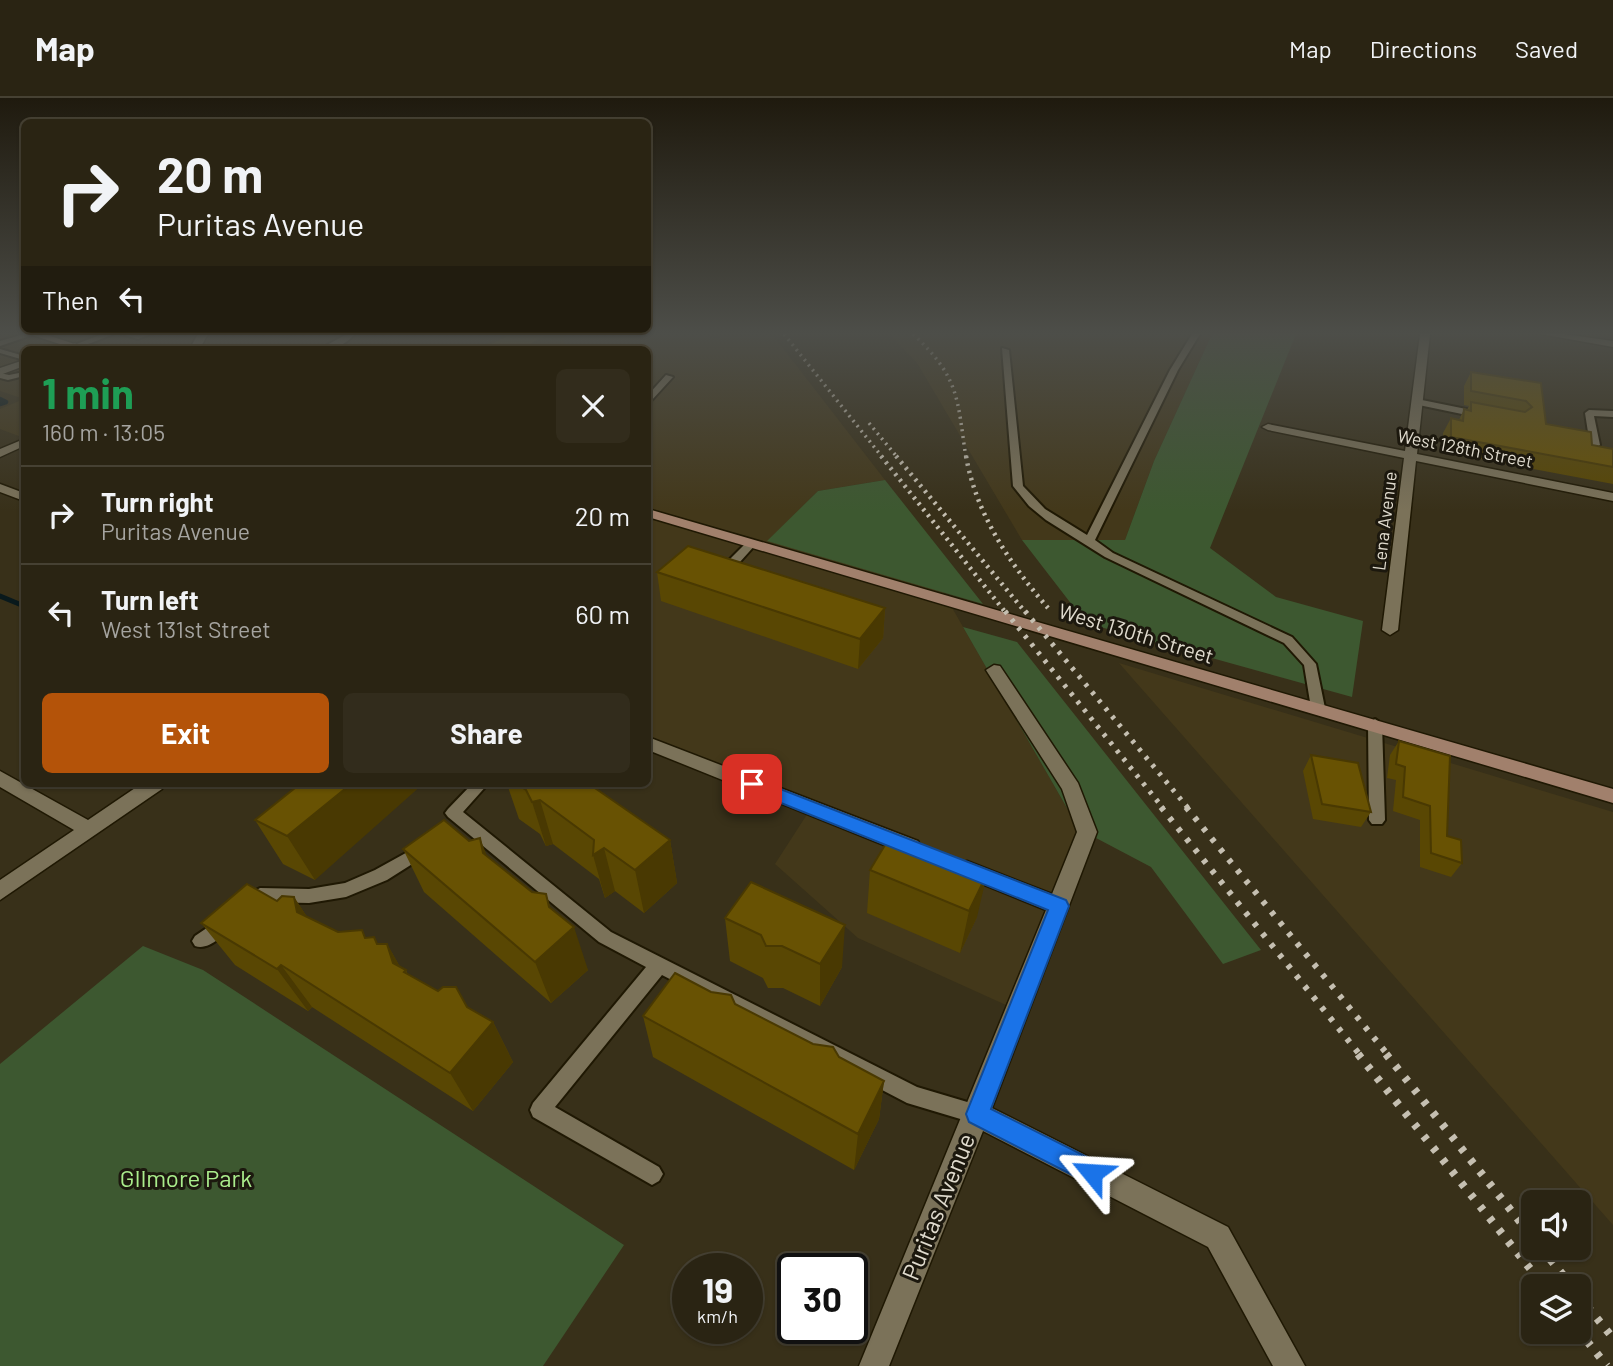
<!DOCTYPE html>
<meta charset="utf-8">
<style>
:root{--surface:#2a2413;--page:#322c1c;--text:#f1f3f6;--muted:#a5a4a0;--line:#464133;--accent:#b45309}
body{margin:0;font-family:Barlow,sans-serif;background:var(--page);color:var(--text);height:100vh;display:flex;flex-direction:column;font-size:26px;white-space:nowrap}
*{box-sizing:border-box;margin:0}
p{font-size:23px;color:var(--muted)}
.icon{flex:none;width:38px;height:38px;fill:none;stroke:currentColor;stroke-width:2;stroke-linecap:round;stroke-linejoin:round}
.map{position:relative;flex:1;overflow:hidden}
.panel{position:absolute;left:21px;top:248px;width:630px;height:441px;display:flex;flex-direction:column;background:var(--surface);border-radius:10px;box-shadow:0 2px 5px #0004,0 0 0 2px var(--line)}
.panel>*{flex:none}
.guide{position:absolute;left:21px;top:21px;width:630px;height:214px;border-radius:10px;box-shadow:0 2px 5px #0004,0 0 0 2px var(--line);background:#2a2413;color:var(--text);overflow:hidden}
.tools{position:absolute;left:1521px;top:1092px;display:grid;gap:14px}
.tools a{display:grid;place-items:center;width:70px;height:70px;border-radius:10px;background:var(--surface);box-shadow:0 2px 5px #0004,0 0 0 2px var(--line);font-size:35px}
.speed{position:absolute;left:672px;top:1155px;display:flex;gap:14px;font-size:35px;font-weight:700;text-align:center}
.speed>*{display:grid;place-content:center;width:91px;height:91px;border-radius:50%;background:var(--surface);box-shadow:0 2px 5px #0004,0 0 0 2px var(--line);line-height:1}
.speed small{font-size:18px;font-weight:400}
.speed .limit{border:4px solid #111;border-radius:10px;background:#fff;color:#111}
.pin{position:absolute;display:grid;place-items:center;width:60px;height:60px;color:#fff;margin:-30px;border-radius:14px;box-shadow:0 4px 10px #0006}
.me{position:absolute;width:77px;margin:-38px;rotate:297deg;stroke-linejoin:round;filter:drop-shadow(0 0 5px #0008)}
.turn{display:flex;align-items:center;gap:24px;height:147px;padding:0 21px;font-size:32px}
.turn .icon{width:91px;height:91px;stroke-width:2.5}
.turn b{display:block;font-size:49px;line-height:60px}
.then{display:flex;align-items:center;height:66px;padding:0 21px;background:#0003;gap:14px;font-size:26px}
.round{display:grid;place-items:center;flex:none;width:74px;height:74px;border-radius:10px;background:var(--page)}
.head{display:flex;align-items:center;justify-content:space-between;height:119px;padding:0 21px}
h1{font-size:42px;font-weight:700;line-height:52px;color:#1e9e55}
.action{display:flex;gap:14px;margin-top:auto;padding:14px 21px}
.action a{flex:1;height:80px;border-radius:10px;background:var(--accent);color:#fff;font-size:28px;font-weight:700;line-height:80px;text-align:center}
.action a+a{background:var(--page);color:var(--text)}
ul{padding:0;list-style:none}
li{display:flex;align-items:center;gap:21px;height:98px;padding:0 21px;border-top:2px solid var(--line)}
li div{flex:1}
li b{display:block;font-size:26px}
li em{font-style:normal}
header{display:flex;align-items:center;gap:42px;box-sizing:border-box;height:98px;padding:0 35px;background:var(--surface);border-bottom:2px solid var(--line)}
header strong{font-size:33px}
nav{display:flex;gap:38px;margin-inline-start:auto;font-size:24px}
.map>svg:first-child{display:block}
.built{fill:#43381a}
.green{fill:#3d5830}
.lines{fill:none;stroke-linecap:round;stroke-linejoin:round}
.stream-far1{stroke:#09191c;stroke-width:4.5}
.stream{stroke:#09191c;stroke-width:5}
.service-casing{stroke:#1f1803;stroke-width:4}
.minor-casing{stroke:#1f1803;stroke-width:3}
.tertiary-casing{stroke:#1f1803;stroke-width:3}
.secondary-casing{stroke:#1f1803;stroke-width:3}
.service{fill:#7b7259;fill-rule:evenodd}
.minor{fill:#7b7259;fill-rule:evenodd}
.tertiary{fill:#7b7259;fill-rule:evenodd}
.secondary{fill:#a1806c;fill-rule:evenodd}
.rail-far4{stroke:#c5bfb1;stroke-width:3.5;stroke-dasharray:2 4.5;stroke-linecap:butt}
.rail-far3{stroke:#c5bfb1;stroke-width:4.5;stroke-dasharray:2.5 5;stroke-linecap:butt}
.rail-far2{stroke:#c5bfb1;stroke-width:5;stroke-dasharray:3.5 7;stroke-linecap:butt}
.rail-far1{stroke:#c5bfb1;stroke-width:6;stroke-dasharray:4.5 9;stroke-linecap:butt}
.rail{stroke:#c5bfb1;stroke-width:8;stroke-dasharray:5 10;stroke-linecap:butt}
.wall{fill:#594703}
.shaded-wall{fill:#493902}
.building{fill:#685203;stroke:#493902;stroke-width:2}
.route{fill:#1a73e8;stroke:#114b97;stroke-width:2}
.labels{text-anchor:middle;stroke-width:6;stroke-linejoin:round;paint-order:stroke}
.far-street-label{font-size:18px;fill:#e0dbce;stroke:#1c180e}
.street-label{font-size:21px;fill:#e0dbce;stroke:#1c180e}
.near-park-label{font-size:24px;fill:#aaed8c;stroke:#1c180e}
.near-street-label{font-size:24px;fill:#e0dbce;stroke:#1c180e}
</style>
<header>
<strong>Map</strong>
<nav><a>Map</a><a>Directions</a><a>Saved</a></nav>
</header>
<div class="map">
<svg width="1613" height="1268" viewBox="0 0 1613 1268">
<rect width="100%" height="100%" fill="#383019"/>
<!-- built -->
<path class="built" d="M0 236H267L287 241 300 236H706L710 240 772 236 885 382 818 393 768 443 943 494 1079 731 1006 907 858 840 775 766 815 704 648 638V252H24V340L0 331V311L24 301 0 293Z
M889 236H1212L1154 363 1125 442H1022L917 265Z
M1119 565 1613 714V1127Z"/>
<!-- green -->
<path class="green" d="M1212 236H1296L1210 450 1276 499 1363 523 1352 599 1086 525 1022 442H1125L1154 363Z
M885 382 983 506 767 443 818 393Z
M963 529 1017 544 1261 852 1223 866 1151 769 1079 731Z
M143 848 203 872 624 1147 543 1268H0V966Z"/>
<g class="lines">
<!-- stream-far1 -->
<path class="stream-far1" d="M0 301 6 304 0 306"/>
<!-- stream -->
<path class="stream" d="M0 498 24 508"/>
<defs>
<path id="service" d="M24 236H35L0 248V243Z
M103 236H114L78 250 71 248Z
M121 236H151L138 241Z
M347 236H355C345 247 333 252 318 252Z
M1192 236H1200L1178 272 1095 442 1113 455 1292 539 1316 566 1325 610 1323 613 1318 615 1311 610 1304 567 1284 545 1105 459 1046 422 1029 408 1013 388 1002 250 1009 252 1023 388 1045 411 1087 437 1170 272Z
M0 251 24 258V262L0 255Z
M24 274V278L8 282 0 280V275L9 277Z
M666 277 673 279 651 303H648V297Z
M1417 301 1481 314 1485 317 1481 320 1414 306 1413 304Z
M1589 312 1613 313V319L1594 318 1600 347 1595 350 1590 347 1585 315Z
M752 442 757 445 739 465V473L745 478 739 481 727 474V464L748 443Z
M1375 621 1382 626 1385 722 1382 726H1372L1369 722 1368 626Z
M472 686H488L463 714 611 834 917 989 984 1009 987 1016 984 1023 977 1026 907 1005 662 877 555 1009 659 1069 663 1076 659 1083 652 1087 533 1019 530 1012 533 1005 646 869 599 844 448 719 445 715 448 711Z
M422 746 428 748 430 752 428 756 387 782 346 799 309 805 263 804 250 811 244 809 242 804 244 799 260 790 309 791 345 785 375 772Z
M223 819 229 821 232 826C225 837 208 853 195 848L192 843 195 838Z"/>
<path id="minor" d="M1420 236H1430L1417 356 1613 395V403L1416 363 1398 532 1390 537 1382 532 1404 360 1268 332 1262 329 1268 326 1405 353Z
M1541 236H1564L1613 243V249Z
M75 245 80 248 78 250 59 252Z
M24 262V268L0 277V270Z
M0 386 24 395V403L0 394Z
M994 567 1000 568 1078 685 1097 734 992 1010 1228 1129 1305 1268H1273L1208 1149 983 1033 889 1268H859L1046 812 960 777 957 771 960 765 967 763 1052 796 1077 734 1062 691 986 572Z
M648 639 918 743 921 749 918 755 911 757 904 755 648 652Z
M0 673 88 722 141 686H164L162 691 0 802V782L74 732 0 689Z"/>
<path id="tertiary" d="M198 236H208L199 252H189Z
M24 341V348L0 359V351Z"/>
<path id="secondary" d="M29 236H44L93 252H78Z
M648 411 1613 691V705L648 419Z"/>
</defs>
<!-- service casing -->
<use href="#service" class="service-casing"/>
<!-- minor casing -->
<use href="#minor" class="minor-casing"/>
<!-- tertiary casing -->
<use href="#tertiary" class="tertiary-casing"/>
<!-- secondary casing -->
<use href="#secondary" class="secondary-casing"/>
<!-- service -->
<use href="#service" class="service"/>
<!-- minor -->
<use href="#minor" class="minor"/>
<!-- tertiary -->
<use href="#tertiary" class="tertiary"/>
<!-- secondary -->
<use href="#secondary" class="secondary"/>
<!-- rail-far4 -->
<path class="rail-far4" d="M784 236 883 360
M913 236C960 280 957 300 966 360
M869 325 898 360"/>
<!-- rail-far3 -->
<path class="rail-far3" d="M881 358 1006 515
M896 358 1026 515
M966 358C976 416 1010 466 1048 510"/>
<!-- rail-far2 -->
<path class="rail-far2" d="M1005 513 1163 710
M1025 513 1188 710"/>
<!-- rail-far1 -->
<path class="rail-far1" d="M1161 709 1360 957
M1186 709 1388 957"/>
<!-- rail -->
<path class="rail" d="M1358 956 1544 1188
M1386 956 1533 1140
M1541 1150 1572 1188
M1578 1197 1613 1240
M1578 1232 1607 1268"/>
</g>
<!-- wall -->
<path class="wall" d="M1471 274 1541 285 1546 326 1592 347 1613 351V386L1443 354V335L1451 320 1459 322 1464 311 1467 312 1469 308 1464 307V288Z
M657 474 885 510 883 540 858 571 661 503Z
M1399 643 1462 765 1451 779 1420 769V722L1393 713 1396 682 1387 680 1390 657Z
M1311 657 1371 714 1361 729 1313 721 1303 673Z
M300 686 315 782 283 766 255 722Z
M507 686H589L670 742 677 785 644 815 615 793 605 800 599 781 553 746 546 748 540 736 519 721Z
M891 737 977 819 960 855 867 815 870 772Z
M403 751 487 758 551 810 588 872 551 905 424 794Z
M294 799 307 819 338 834 366 840 379 846H387L400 869 406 872 408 877 493 924 513 964 473 1013 312 909 308 913 235 867 201 825Z
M725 820 842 869 820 908 783 890H768L763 880 730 863Z
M735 906 884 983 879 1021 854 1072 653 959 643 918Z"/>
<!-- shaded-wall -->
<path class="shaded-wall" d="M551 236H563L565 248 558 252H520Z
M885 510 883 540 858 571 860 541Z
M351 686H423L315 782 287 738Z
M540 702 553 746 546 748 532 704Z
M480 740 497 784 483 755Z
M670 742 677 785 644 815 635 772Z
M604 750 615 793 605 800 593 757Z
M987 776 977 819 960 855 969 813Z
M546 796 561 841 574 829 588 872 551 905 535 864 549 809Z
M294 799 322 842 297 814Z
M845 827 842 869 820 908V866Z
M387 846 411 888 393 865Z
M281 867 312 909 308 913 277 871Z
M493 924 513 964 473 1013 450 975Z
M884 983 879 1021 854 1072 858 1036Z"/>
<!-- building -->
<path class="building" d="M509 236H551L520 252H477Z
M1471 274 1541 285 1546 326 1591 334 1592 347 1613 351V369L1451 339V320L1463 323 1464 311 1471 313V304L1525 314 1532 309 1526 303 1471 293Z
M688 448 885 510 860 541 657 474Z
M1399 643 1450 658 1447 738 1461 742 1462 765 1431 755 1430 708 1403 699 1405 669 1396 666Z
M1311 657 1358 665 1371 714 1322 706Z
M300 686H351L287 738 255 722Z
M517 686H589L670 742 635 772 604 750 593 757 594 742 540 702 532 704 526 692Z
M444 722 469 743 480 740 483 755 532 794 546 796 549 809 574 829 535 864 403 751Z
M891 737 929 753H941L945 759 987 776 969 813 870 772Z
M751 784 845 827 820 866 782 848H766L761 837 725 820Z
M247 786 277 803 282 798 294 799 297 814 338 834 362 832 365 840 374 839 377 846H387L393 865 406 872 404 874 438 893 443 889H456L467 909 493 924 450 975 281 867 277 871 201 825Z
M675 875 711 894 731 897 735 906 813 946 833 949 839 959 884 983 858 1036 643 918Z"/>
<!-- sky -->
<linearGradient id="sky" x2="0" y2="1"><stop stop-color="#1f1a0e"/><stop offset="0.57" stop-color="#4d4e49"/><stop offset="1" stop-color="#4d4e49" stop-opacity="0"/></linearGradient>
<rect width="1613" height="413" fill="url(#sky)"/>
<!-- route -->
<path class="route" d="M752 680 1066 802 1069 808 991 1011 1101 1066 1104 1075 1101 1083 1092 1087 1084 1083 969 1024 966 1016 1048 812 746 691 743 686 746 682Z"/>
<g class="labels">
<!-- far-street labels -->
<g class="far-street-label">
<text transform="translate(1465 351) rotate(11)" y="6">West 128th Street</text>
<text transform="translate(1385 423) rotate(-83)" y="6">Lena Avenue</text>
</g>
<!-- street labels -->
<g class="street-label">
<text transform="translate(1136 536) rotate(17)" y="7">West 130th Street</text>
</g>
<!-- near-park labels -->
<g class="near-park-label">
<text x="186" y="1089">GIlmore Park</text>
</g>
<!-- near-street labels -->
<g class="near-street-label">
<text transform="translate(939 1109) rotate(-68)" y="8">Puritas Avenue</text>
</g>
</g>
</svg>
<div class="tools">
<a><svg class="icon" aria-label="sound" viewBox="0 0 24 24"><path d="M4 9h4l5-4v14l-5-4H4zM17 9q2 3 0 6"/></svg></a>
<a><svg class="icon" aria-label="layers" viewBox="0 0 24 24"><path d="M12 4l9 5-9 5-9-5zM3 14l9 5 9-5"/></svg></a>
</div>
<div class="speed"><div>19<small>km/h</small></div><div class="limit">30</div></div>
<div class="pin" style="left:752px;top:686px;background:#d93025"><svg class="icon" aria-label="arrive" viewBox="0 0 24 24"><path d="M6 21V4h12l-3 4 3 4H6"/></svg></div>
<svg class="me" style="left:1092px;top:1075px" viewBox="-20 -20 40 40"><path d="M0-17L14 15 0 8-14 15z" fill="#1a73e8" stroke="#fff" stroke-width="4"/></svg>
<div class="guide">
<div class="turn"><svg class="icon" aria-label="right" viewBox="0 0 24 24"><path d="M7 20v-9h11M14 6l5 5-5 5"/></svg><div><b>20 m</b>Puritas Avenue</div></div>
<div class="then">Then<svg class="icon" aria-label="left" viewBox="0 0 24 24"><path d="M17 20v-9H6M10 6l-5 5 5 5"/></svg></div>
</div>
<section class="panel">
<div class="head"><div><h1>1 min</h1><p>160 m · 13:05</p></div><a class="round"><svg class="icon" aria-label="close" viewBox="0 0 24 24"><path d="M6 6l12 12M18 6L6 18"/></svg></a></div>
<ul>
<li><svg class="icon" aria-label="right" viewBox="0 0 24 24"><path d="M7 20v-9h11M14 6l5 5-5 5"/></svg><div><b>Turn right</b><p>Puritas Avenue</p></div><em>20 m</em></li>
<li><svg class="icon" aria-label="left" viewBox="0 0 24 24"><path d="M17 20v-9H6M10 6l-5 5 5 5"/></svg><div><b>Turn left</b><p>West 131st Street</p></div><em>60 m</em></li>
</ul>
<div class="action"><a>Exit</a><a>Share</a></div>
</section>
</div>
